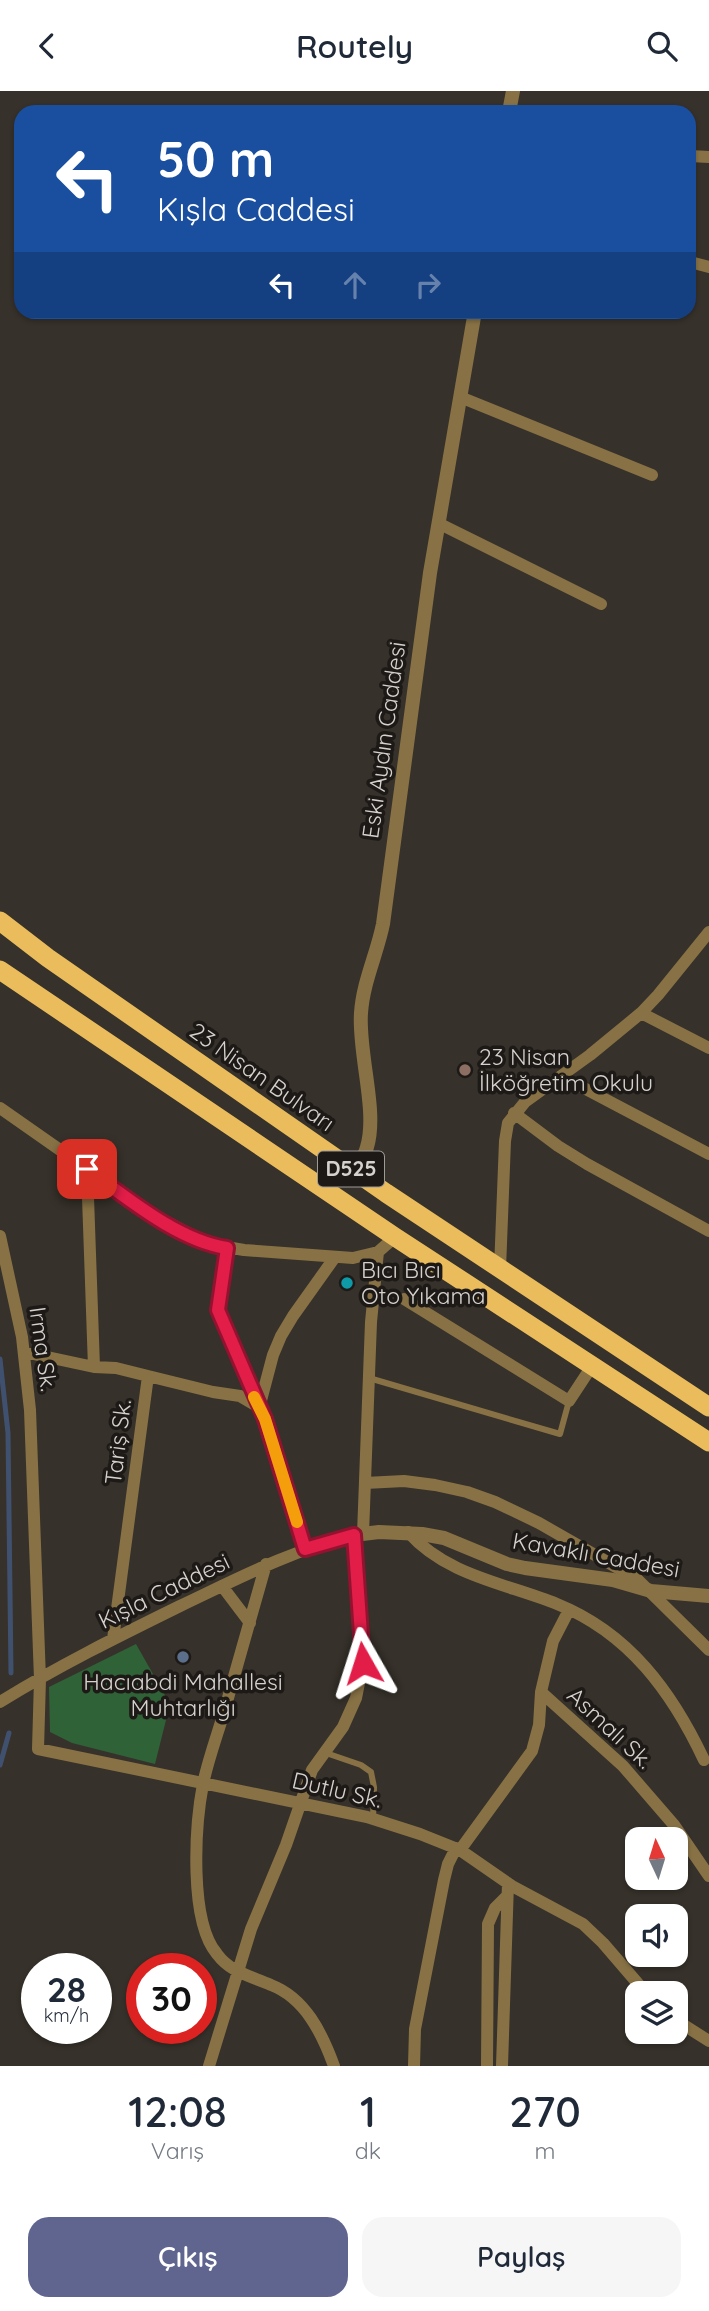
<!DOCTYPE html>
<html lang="tr">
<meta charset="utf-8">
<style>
:root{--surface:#fff;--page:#f6f6f7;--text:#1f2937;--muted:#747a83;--accent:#5f658f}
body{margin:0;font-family:Quicksand,sans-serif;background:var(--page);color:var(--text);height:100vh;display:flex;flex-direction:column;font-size:26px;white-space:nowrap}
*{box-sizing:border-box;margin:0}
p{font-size:23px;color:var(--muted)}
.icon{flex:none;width:38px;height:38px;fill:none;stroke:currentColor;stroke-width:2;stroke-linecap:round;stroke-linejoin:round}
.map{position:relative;height:1975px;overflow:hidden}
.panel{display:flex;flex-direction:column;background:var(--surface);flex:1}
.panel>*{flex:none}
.hud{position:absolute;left:14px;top:14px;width:682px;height:214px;border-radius:21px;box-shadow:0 2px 5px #0004;background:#1a4fa0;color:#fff;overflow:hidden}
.needle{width:46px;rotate:356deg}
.fabs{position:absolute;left:625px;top:1736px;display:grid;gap:14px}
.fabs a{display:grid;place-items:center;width:63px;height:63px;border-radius:14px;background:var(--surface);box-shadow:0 2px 5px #0004;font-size:35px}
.speed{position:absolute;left:21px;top:1862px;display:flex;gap:14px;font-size:35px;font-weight:700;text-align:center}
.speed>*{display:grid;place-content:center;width:91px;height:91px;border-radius:50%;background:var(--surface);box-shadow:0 2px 5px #0004;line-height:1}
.speed small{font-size:18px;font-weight:400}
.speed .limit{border:10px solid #d22;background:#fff;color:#111}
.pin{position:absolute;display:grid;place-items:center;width:60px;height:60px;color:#fff;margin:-30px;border-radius:14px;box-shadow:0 4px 10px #0006}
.me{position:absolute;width:77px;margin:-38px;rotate:354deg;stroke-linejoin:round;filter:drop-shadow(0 0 5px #0008)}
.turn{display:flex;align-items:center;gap:24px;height:147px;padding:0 28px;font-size:32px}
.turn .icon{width:91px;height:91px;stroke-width:2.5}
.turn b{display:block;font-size:49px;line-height:60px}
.lanes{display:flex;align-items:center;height:66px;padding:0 28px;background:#0003;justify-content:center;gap:35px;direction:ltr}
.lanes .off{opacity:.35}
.eta{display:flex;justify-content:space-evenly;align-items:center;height:119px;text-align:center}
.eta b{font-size:42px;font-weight:600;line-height:49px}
.cta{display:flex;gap:14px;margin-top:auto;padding:14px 28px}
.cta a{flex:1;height:80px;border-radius:21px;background:var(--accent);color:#fff;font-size:28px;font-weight:600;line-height:80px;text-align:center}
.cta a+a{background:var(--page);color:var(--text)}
header{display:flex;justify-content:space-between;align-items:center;height:91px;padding:0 28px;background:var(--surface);font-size:32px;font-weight:600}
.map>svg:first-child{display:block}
.green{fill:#306237}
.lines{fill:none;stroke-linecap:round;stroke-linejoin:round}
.stream{stroke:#40516f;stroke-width:5}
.service{stroke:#887245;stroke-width:6}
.minor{stroke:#887245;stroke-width:12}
.tertiary{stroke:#887245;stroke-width:14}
.trunk{stroke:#eabc5c;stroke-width:19}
.route-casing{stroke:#92132f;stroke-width:18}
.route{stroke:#e11d48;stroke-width:12}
.slow{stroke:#f59e0b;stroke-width:12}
.education-dot{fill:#8d6e63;stroke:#1c1916;stroke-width:2.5}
.culture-dot{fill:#0f9aa8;stroke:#1c1916;stroke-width:2.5}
.service-dot{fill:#5c6f8a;stroke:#1c1916;stroke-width:2.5}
.labels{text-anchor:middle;stroke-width:7;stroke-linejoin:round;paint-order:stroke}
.shield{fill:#1c1916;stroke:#9e9a96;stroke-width:2}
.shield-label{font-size:21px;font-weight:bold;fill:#d5d1cd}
.street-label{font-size:23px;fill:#d5d1cd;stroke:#1c1916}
.poi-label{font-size:23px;fill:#d5d1cd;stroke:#1c1916;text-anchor:start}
</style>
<header><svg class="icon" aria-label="back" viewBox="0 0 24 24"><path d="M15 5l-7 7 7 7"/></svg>Routely<svg class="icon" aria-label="search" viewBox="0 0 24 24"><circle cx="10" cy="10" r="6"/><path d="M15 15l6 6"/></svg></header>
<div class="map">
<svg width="709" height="1975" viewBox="0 0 709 1975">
<rect width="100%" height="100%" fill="#36312a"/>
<!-- green -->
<path class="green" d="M136 1553 170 1613 155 1673 72 1652 50 1641 49 1596Z"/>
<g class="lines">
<!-- stream -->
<path class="stream" d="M0 1268 8 1342 11 1582
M0 1674 9 1642"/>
<!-- service -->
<path class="service" d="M369 1287 560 1343 569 1310
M326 1662 361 1674 371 1681 374 1696 373 1728"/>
<!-- minor -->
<path class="minor" d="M690 65 709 66
M690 171 709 176
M460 306 652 384
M438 432 601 513
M641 922 709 957
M561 985 709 1063
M0 1017 150 1122 209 1153 244 1159 353 1167 378 1161
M514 1022 558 1055 587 1073 709 1140
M87 1078 94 1276 116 1277 148 1285 113 1548
M0 1145 22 1246 30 1319 40 1588 38 1658 367 1726 420 1743 460 1759 512 1795 583 1833 603 1852 646 1902
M227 1157 218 1219 259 1317
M500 1178 505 1050 508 1032 525 1011 590 964 641 922 658 904 709 841
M404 1208 569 1310 592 1275
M24 1261 94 1276
M148 1285 213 1301 240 1305 257 1315
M365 1392 404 1390 435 1394 467 1401 495 1411 539 1432 637 1488 709 1559
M408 1441C447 1485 505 1492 557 1513 629 1542 672 1601 704 1669
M363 1443 371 1231 376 1180 378 1161 395 1146
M305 1458 270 1343 259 1317 273 1264 281 1245 293 1225 335 1166
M266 1473C252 1523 238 1572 224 1621 217 1645 208 1669 203 1693 195 1735 189 1830 217 1863 231 1882 251 1885 271 1894 305 1907 322 1942 334 1975
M222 1495 250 1532
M541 1601 553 1550 569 1519
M0 1611C58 1575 119 1545 180 1515 237 1488 292 1459 354 1444L363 1572 356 1607 343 1636 312 1679 286 1754 251 1838 209 1975
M460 1759 532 1660 539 1634 541 1601 623 1675 674 1734 709 1785
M676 1929 709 1950
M414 1975 415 1938 444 1789 448 1773 456 1757
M487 1975 488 1833 495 1817 507 1805
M502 1975 508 1792"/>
<!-- tertiary -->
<path class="tertiary" d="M509 21 513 0
M354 1080C359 1072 365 1065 367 1056 378 1020 358 962 361 922 363 891 377 863 383 833L430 482 475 220
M354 1444 379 1441 422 1443 444 1447 507 1473 525 1477 613 1489 651 1500 709 1505"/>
<!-- trunk -->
<path class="trunk" d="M0 830 48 867 386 1102 709 1316
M0 879 395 1146 709 1351"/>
</g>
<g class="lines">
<defs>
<path id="route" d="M87 1078C126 1106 178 1150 227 1157L218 1219 265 1328 305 1458 354 1444 363 1572"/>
</defs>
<!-- route casing -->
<use href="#route" class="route-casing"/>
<!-- route -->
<use href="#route" class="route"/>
<!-- slow -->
<path class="slow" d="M254 1306 265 1328 297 1431"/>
</g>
<!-- markers -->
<circle class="education-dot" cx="465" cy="979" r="7"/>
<circle class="culture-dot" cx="347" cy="1192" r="7"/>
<circle class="service-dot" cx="183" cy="1566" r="7"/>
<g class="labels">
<!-- shield labels -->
<rect class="shield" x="318" y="1060.5" width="66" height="35" rx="5"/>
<g class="shield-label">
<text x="351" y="1085">D525</text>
</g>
<!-- street labels -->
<g class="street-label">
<text transform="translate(384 649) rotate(-82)" y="8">Eski Aydın Caddesi</text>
<text transform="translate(262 986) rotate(35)" y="8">23 Nisan Bulvarı</text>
<text transform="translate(43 1258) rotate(82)" y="8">Irma Sk.</text>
<text transform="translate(118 1351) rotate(-83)" y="8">Tariş Sk.</text>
<text transform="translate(596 1464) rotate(10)" y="8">Kavaklı Caddesi</text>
<text transform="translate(164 1500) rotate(-26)" y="8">Kışla Caddesi</text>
<text transform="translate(610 1637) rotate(43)" y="8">Asmalı Sk.</text>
<text transform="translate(337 1699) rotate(13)" y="8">Dutlu Sk.</text>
</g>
<!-- poi labels -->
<g class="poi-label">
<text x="479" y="974">23 Nisan<tspan x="479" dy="26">İlköğretim Okulu</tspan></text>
<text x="361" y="1187">Bıcı Bıcı<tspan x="361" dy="26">Oto Yıkama</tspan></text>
<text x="183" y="1599" text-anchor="middle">Hacıabdi Mahallesi<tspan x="183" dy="26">Muhtarlığı</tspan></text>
</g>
</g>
</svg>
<div class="fabs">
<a><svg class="needle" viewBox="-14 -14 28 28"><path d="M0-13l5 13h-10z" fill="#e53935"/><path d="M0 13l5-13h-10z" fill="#747a83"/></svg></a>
<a><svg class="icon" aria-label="sound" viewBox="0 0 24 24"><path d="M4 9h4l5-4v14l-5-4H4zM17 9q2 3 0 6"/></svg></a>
<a><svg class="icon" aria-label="layers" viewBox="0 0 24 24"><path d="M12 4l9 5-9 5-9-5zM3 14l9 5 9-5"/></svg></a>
</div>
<div class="speed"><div>28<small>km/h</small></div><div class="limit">30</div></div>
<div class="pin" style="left:87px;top:1078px;background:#d93025"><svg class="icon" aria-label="arrive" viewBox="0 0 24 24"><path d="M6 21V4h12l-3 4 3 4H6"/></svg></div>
<svg class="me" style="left:363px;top:1572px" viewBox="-20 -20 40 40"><path d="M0-17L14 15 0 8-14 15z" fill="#e11d48" stroke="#fff" stroke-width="4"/></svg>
<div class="hud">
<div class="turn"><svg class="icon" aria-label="left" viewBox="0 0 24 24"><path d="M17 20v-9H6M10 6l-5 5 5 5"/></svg><div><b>50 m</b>Kışla Caddesi</div></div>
<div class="lanes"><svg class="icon" aria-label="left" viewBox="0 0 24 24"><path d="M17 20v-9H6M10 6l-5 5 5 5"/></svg><svg class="icon off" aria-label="ahead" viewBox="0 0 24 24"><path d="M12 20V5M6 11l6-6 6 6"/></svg><svg class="icon off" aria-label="right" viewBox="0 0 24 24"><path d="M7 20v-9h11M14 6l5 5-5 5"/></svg></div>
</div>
</div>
<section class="panel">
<div class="eta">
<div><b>12:08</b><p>Varış</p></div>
<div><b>1</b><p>dk</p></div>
<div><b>270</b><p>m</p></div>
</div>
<div class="cta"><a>Çıkış</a><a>Paylaş</a></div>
</section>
